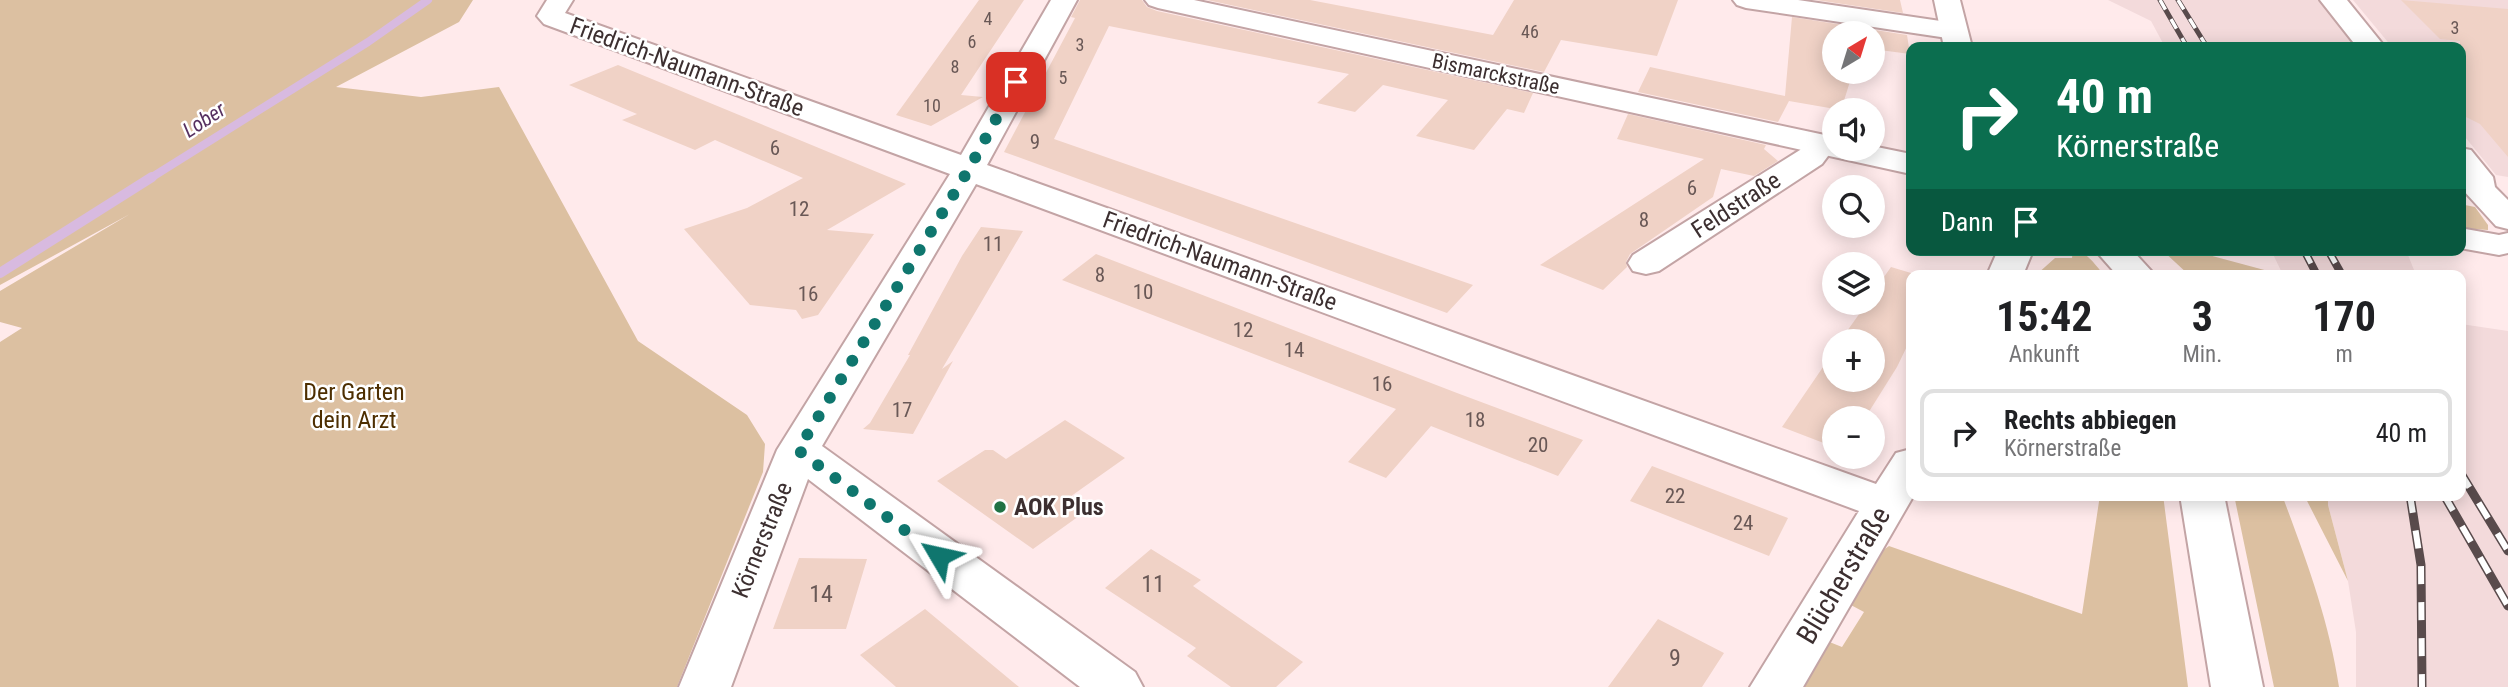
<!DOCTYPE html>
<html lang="de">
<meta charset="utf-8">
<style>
:root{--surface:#fff;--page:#f6f6f6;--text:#202124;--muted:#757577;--line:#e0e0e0}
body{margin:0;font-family:"Roboto Condensed",sans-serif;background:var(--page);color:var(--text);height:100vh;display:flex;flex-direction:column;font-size:26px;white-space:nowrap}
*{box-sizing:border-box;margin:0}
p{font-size:23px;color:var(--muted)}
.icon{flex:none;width:38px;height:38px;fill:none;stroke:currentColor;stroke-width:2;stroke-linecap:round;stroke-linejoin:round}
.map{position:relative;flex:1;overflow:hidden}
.side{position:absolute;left:1906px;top:270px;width:560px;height:231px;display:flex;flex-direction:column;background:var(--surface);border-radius:14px;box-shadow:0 4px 18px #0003}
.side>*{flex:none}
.banner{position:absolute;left:1906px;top:42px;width:560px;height:214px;border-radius:14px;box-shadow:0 4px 18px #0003;background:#0b6e4f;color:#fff;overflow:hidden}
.needle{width:46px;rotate:38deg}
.fabs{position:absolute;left:1822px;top:21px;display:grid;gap:14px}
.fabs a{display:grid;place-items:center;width:63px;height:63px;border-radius:50%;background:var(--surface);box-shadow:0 4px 18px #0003;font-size:35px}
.pin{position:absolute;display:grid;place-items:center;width:60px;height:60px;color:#fff;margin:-30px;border-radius:14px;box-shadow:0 4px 10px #0006}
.me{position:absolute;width:77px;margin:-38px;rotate:306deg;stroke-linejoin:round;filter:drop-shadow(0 0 5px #0008)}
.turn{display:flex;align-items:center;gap:24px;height:147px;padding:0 35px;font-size:32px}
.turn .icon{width:91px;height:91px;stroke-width:2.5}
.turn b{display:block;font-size:49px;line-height:60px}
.then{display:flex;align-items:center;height:66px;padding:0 35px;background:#0003;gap:14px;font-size:26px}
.eta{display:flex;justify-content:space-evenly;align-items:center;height:119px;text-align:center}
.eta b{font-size:42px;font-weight:700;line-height:49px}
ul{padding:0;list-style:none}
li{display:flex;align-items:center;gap:21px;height:88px;margin:0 14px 10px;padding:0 21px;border:4px solid var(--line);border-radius:14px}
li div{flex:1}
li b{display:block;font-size:26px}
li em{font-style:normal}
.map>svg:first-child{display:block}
.built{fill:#f3dadb}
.green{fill:#dcc0a1}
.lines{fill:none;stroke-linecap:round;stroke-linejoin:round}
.stream-far1{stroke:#d8bae0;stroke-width:8}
.stream{stroke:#d8bae0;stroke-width:10}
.building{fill:#f0d2c6}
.minor-casing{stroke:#c3a4a5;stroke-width:4}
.tertiary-casing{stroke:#c3a4a5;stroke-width:4}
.minor{fill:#fff;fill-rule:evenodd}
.tertiary{fill:#fff;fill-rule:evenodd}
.rail-far2-casing{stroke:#594b4c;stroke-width:5}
.rail-far1-casing{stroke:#594b4c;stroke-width:8}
.rail-casing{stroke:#594b4c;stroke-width:9}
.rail-far2{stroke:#fff;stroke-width:3.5;stroke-dasharray:11;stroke-linecap:butt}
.rail-far1{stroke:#fff;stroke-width:5;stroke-dasharray:15;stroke-linecap:butt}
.rail{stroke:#fff;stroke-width:6;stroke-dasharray:18;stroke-linecap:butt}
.route{stroke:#0f766e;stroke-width:12;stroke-dasharray:0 21.6}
.poi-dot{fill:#207244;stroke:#fff;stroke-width:2.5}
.labels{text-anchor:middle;stroke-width:5;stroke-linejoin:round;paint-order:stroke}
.far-number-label{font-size:18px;fill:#695856}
.far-street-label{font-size:21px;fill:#3c2f30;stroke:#fff}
.far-water-label{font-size:21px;font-style:italic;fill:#563060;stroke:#fff}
.number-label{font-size:21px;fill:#695856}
.street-label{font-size:24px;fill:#3c2f30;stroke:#fff}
.park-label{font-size:24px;fill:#4d2e00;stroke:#fff}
.poi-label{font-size:24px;font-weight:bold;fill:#3c2f30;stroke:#fff;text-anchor:start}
.near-number-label{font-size:24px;fill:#695856}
.near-street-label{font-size:28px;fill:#3c2f30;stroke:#fff}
</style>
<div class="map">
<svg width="2508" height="687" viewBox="0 0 2508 687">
<rect width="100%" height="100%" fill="#ffeaeb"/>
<!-- built -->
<path class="built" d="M2108 0H2319L2357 47H2165L2151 21Z
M2353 0H2508V177L2496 175 2461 132 2460 47H2392Z
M2271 250H2406L2416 275H2283Z
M2461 324 2508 331V687H2356V632L2348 581 2328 505V495H2460Z"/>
<!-- green -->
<path class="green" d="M0 0H473L459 22 336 87 421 97 499 87 638 341 747 415 765 444 763 472 677 687H0V342L22 328 0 322V291L130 214 0 285Z
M2460 204 2475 207 2488 225V230L2461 228Z
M2073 250C2086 250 2096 266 2104 275H2036L2055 258H2072Z
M2162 250H2190L2283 275H2189Z
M2100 495H2163L2188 687H1800L1827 641 1842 647 1864 612 1849 604 1879 553 1889 546 2082 614Z
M2234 495H2282C2306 559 2329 620 2339 687H2274Z
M2304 495H2328V505L2348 581Z"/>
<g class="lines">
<!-- stream-far1 -->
<path class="stream-far1" d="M149 179 368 42 428 0"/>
<!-- stream -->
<path class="stream" d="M0 273 152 177"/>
</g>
<!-- building -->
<path class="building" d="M979 0H1024L961 95 983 97 931 126 896 115Z
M1080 0H1142L1147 7 1157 11 1533 93 1524 113 1507 109 1474 150 1416 136 1448 100 1383 85 1355 112 1317 103 1349 74 1109 26 1054 139 1473 285 1447 313 1004 152 1075 18 1071 17Z
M1207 0H1310L1493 35 1514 0H1678L1657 56 1561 40 1544 72Z
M1816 0H1900L1903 13Z
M2401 0 2508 9V157L2480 124 2466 117 2460 110V41L2440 39Z
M1792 17 1907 35 1910 54 1872 49V33H1834V72H1853L1841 110 1789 101 1778 122 1638 92 1650 67 1785 96Z
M618 65 906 184 827 230 874 234 818 315 802 319 796 310 750 305 684 229 747 208 803 178 715 140 695 150 622 120 637 114 569 85Z
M1628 114 1766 145 1764 149 1778 161 1754 176 1721 169 1713 197 1630 254 1626 262 1627 267 1603 290 1540 265 1704 159 1617 139Z
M981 227 1023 231 942 369 953 361 913 434 863 429 870 423 910 355H908L962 256Z
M1096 254 1457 393 1583 440 1558 476 1431 426 1386 478 1348 462 1396 409 1062 280Z
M1891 267 1911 273V338L1897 367 1865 418H1834V447L1782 427 1834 351V380H1872V341H1840L1867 303H1872V294Z
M1065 420 1125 458 1067 499 1086 511 1033 549 937 481 985 450H993L1006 459Z
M1652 466 1788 518 1769 556 1630 501Z
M1151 549 1201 580 1193 586 1303 662 1276 687H1231L1187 656 1196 648 1105 588Z
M799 558 867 559 846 629H773Z
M925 609 1019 687H896L860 655Z
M1658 619 1724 653 1702 687H1608Z"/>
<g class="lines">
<defs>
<path id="minor" d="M547 0H573L565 13 961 155 1051 0H1077L987 165 1876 484 1896 453 1911 449V495H1914L1803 687H1750L1859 511 976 184 822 446 1135 672 1143 687H1080L808 479 731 687H679L777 450 950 174 544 24 537 16Z
M1733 0H1798L1954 23 1963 25 1967 31 1963 37 1954 39 1746 8 1737 5Z
M2320 0H2347L2385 47H2357Z
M1821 135 1834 140V148L1822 164 1659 271 1646 274 1633 271 1628 263 1633 255 1800 150 1810 137Z
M2460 148 2471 150 2493 177 2495 187 2508 200V229L2496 226 2463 190Z
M2460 228 2499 235 2508 233V253L2499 255 2460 248Z
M1998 250H2030L2032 253 2023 275H1987Z"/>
<path id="tertiary" d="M1145 0H1194L1834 137V149H1872V146L1911 154V174L1158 8 1149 5Z
M1934 0H1960L1972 47H1944Z
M2095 250H2132L2155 275H2117Z
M2180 495H2224L2263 687H2211Z"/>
</defs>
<!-- minor casing -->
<use href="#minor" class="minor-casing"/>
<!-- tertiary casing -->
<use href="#tertiary" class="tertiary-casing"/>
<!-- minor -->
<use href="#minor" class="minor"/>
<!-- tertiary -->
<use href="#tertiary" class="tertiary"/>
<defs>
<path id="rail-far2" d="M2160 0 2187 47
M2178 0 2207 47"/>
<path id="rail-far1" d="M2304 250 2317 275
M2328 250 2342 275"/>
<path id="rail" d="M2460 472 2508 551
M2410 495 2421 565 2422 687
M2444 495 2508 606"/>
</defs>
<!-- rail-far2 casing -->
<use href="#rail-far2" class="rail-far2-casing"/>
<!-- rail-far1 casing -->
<use href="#rail-far1" class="rail-far1-casing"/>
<!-- rail casing -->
<use href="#rail" class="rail-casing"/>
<!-- rail-far2 -->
<use href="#rail-far2" class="rail-far2"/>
<!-- rail-far1 -->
<use href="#rail-far1" class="rail-far1"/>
<!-- rail -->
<use href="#rail" class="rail"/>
</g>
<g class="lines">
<!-- route -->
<path class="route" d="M939 556 798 450 969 169 1016 82"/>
</g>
<!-- markers -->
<circle class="poi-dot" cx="1000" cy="507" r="7"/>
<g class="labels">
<!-- far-number labels -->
<g class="far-number-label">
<text x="988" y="25">4</text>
<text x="2455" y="34">3</text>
<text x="1530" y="38">46</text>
<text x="972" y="48">6</text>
<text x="1080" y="51">3</text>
<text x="955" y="73">8</text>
<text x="1063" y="84">5</text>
<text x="932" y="112">10</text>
</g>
<!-- far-street labels -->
<g class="far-street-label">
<text transform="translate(1496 74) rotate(12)" y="7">Bismarckstraße</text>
</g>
<!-- far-water labels -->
<g class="far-water-label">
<text transform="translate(204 120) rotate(-33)" y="7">Lober</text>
</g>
<!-- number labels -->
<g class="number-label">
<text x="1035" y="149">9</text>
<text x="775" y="155">6</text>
<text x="1692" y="195">6</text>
<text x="799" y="216">12</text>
<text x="1644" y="227">8</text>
<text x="993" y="251">11</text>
<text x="1100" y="282">8</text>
<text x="1143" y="299">10</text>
<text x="808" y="301">16</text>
<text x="1243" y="337">12</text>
<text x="1294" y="357">14</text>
<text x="1382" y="391">16</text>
<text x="902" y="417">17</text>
<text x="1475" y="427">18</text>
<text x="1538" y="452">20</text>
<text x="1675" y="503">22</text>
<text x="1743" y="530">24</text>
</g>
<!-- street labels -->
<g class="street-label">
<text transform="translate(687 67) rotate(20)" y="8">Friedrich-Naumann-Straße</text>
<text transform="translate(1736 205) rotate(-33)" y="8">Feldstraße</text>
<text transform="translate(1220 261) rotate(20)" y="8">Friedrich-Naumann-Straße</text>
<text transform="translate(762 540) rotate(-68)" y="8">Körnerstraße</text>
</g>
<!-- park labels -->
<g class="park-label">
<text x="354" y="400">Der Garten<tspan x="354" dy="28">dein Arzt</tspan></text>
</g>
<!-- poi labels -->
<g class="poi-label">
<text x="1014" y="515">AOK Plus</text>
</g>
<!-- near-number labels -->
<g class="near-number-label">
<text x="1153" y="592">11</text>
<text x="821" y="602">14</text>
<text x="1675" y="666">9</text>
</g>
<!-- near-street labels -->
<g class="near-street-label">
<text transform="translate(1843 575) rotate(-59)" y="10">Blücherstraße</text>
</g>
</g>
</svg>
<div class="fabs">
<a><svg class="needle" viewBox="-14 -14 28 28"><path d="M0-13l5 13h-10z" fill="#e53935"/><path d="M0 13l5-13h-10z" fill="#757577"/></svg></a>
<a><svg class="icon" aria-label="sound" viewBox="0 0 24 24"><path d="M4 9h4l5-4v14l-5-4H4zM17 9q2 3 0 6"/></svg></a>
<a><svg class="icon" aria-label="search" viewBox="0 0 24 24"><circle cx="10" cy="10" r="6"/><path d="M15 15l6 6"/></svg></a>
<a><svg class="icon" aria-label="layers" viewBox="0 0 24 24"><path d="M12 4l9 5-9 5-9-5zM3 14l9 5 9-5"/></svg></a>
<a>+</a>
<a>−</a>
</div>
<div class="pin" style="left:1016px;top:82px;background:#d93025"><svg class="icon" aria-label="arrive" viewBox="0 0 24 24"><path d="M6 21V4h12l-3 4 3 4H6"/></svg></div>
<svg class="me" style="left:939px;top:556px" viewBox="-20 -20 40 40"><path d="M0-17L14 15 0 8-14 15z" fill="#0f766e" stroke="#fff" stroke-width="4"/></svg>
<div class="banner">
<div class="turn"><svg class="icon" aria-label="right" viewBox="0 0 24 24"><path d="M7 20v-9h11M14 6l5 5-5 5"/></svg><div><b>40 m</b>Körnerstraße</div></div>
<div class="then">Dann<svg class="icon" aria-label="arrive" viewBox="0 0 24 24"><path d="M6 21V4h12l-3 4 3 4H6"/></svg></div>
</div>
<section class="side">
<div class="eta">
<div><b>15:42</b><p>Ankunft</p></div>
<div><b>3</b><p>Min.</p></div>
<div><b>170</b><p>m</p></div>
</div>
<ul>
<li><svg class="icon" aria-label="right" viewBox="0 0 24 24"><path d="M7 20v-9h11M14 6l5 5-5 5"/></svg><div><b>Rechts abbiegen</b><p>Körnerstraße</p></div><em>40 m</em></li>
</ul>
</section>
</div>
